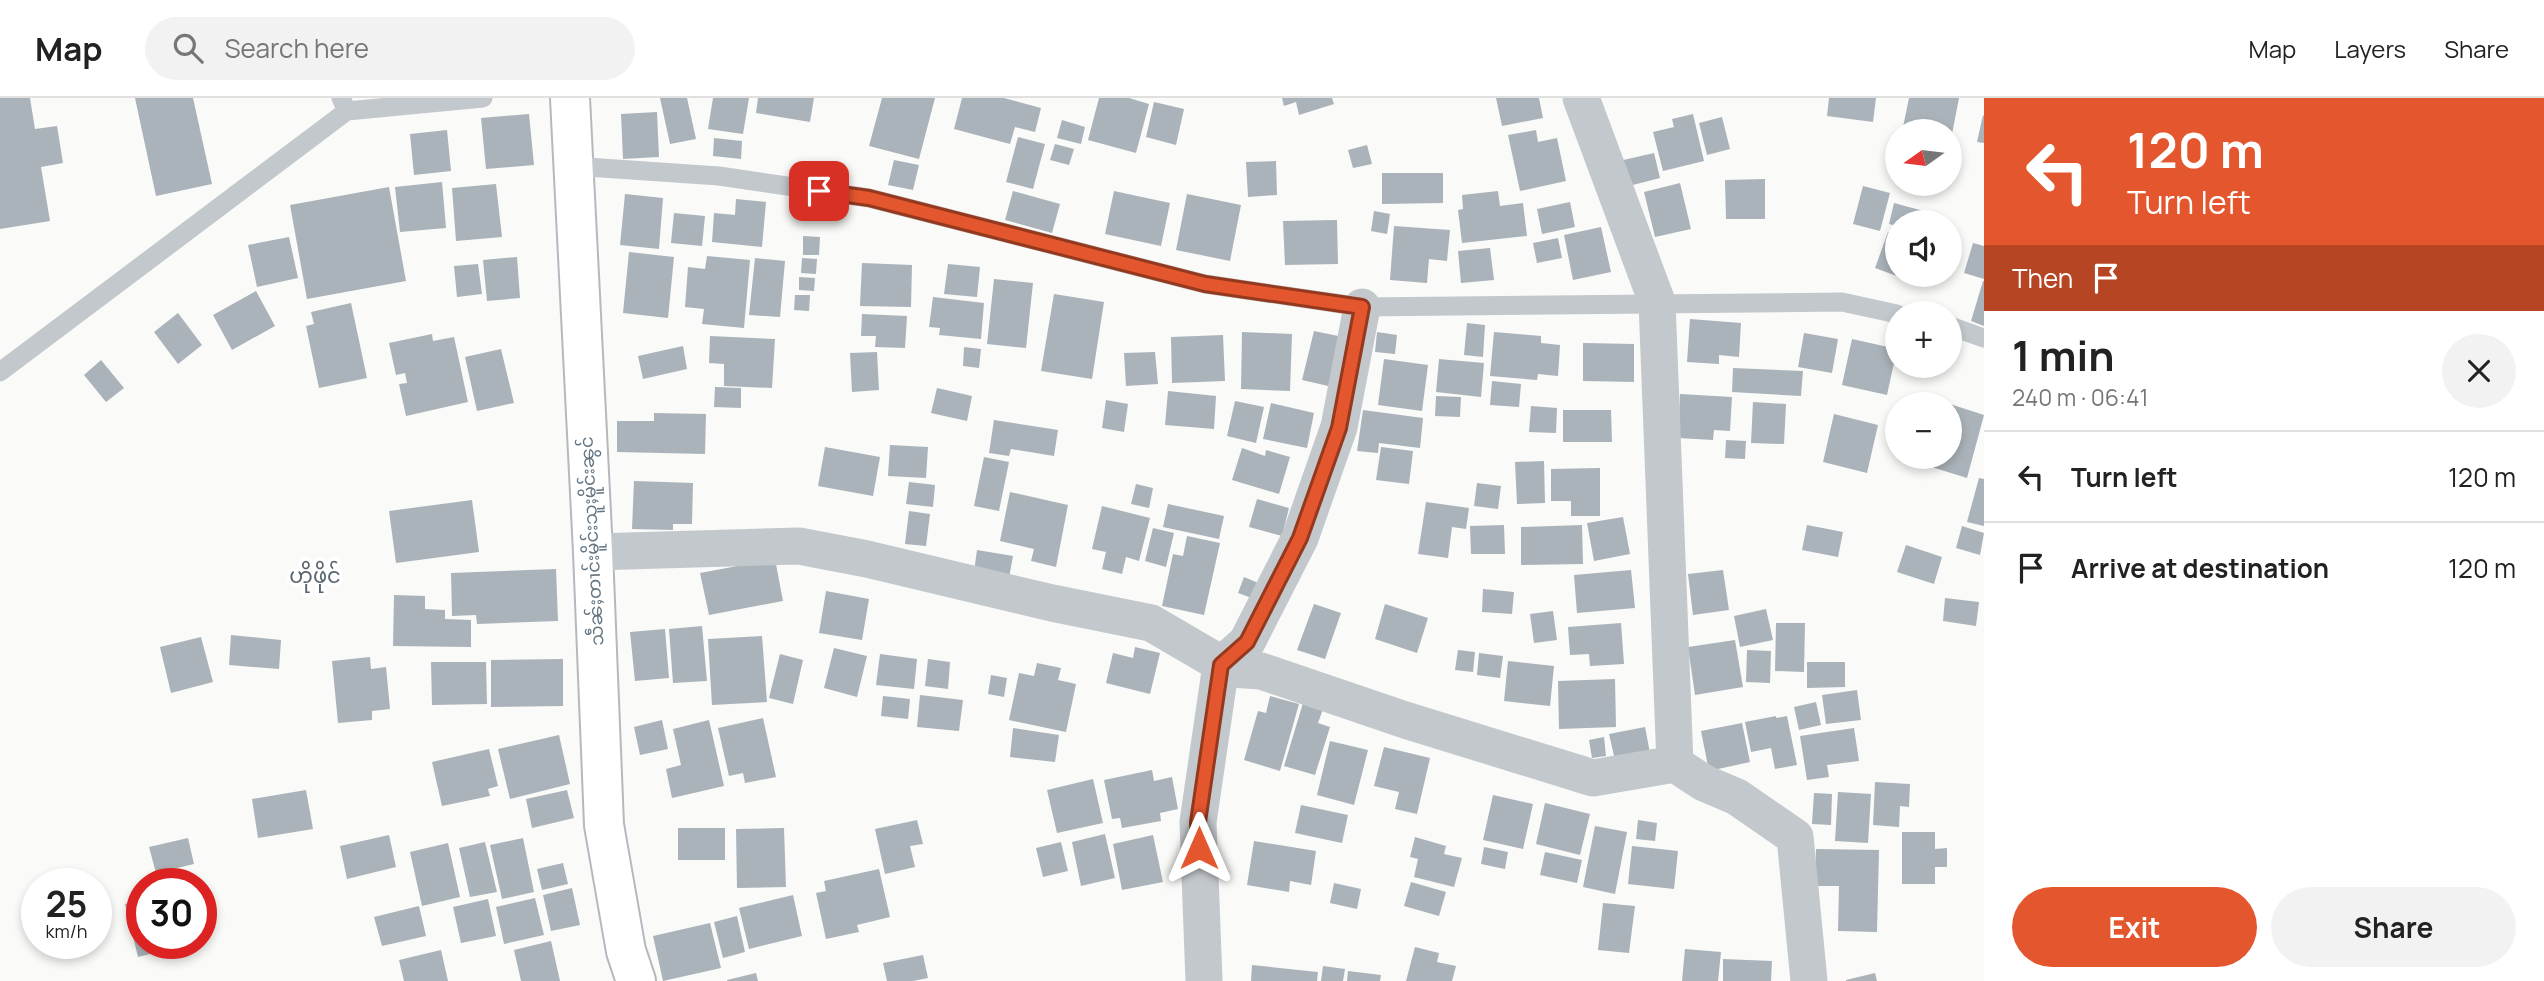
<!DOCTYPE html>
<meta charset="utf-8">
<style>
:root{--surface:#fff;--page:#f2f2f2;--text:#222;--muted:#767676;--line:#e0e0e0;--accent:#e4572e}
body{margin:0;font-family:Manrope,"Noto Sans Myanmar",sans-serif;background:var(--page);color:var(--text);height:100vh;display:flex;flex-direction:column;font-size:26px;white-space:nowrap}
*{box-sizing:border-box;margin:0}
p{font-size:23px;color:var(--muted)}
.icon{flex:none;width:38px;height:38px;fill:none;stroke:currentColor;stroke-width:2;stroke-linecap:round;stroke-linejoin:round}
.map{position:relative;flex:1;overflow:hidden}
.panel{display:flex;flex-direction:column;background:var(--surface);width:560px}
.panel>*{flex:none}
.top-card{background:#e4572e;color:#fff;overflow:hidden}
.needle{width:46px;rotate:256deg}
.controls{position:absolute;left:1885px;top:21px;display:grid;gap:14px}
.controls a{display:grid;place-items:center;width:77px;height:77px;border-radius:50%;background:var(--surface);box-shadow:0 4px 10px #0003;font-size:35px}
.speed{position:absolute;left:21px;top:770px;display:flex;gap:14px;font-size:35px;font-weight:700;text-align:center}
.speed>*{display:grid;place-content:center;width:91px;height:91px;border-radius:50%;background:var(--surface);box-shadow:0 4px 10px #0003;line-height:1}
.speed small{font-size:18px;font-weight:400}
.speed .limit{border:10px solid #d22;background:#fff;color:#111}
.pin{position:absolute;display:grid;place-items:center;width:60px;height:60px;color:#fff;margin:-30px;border-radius:14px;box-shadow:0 4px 10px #0006}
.me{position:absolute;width:77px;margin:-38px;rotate:0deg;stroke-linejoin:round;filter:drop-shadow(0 0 5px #0008)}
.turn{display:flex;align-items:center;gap:24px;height:147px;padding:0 28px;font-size:32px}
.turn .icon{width:91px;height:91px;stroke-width:2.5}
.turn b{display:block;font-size:49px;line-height:60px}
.then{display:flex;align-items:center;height:66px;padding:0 28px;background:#0003;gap:14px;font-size:26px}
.round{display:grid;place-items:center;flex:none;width:74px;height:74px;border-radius:37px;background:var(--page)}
.overview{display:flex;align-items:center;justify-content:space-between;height:119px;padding:0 28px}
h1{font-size:42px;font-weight:700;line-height:52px}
.cta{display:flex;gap:14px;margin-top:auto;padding:14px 28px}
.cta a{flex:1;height:80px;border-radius:42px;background:var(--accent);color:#fff;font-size:28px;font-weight:700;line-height:80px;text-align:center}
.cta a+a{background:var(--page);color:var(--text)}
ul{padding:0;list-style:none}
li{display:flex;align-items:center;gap:21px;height:91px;padding:0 28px;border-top:2px solid var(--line)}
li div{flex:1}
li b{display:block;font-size:26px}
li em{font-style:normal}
header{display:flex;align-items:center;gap:42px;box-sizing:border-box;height:98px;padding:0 35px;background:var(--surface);border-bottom:2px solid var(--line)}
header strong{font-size:33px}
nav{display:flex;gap:38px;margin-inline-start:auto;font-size:24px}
.search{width:490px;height:63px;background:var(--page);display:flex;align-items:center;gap:18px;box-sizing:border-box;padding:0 24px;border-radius:38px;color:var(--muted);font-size:26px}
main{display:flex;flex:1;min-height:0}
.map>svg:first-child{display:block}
.building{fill:#aab3b9}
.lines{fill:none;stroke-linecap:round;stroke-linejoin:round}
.secondary-casing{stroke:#b3babf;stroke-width:42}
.service{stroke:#c3c8cc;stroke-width:19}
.minor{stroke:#c3c8cc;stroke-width:37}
.secondary{stroke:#fff;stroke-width:38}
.route-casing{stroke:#94391e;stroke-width:18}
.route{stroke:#e4572e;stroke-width:12}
.labels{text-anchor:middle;stroke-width:7;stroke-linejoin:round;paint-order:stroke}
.street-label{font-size:18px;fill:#657683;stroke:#fff}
.quarter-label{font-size:21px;fill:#57646e;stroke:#fff}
</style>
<header>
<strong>Map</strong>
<div class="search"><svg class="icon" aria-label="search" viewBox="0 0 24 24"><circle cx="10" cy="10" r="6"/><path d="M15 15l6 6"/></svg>Search here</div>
<nav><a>Map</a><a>Layers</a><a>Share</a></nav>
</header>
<main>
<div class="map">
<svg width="1984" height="883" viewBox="0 0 1984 883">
<rect width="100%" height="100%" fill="#fafaf8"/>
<!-- building -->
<path class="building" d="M0 0H30L35 31 57 28 63 65 41 69 50 123 0 131Z
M135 0H193L212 86 156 98Z
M660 0H687L696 41 670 46Z
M713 0H749L743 36 708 31Z
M758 0H814L810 24 756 15Z
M882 0H935L919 61 869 48Z
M962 0H1004L1041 10 1035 34 1015 29 1010 46 954 31Z
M1099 0H1129L1149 6 1136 55 1088 42Z
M1282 0H1332L1334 6 1299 17 1296 4 1284 8Z
M1496 0H1539L1543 20 1502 28Z
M1829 0H1876L1873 24 1827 18Z
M1909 0H1959L1951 41 1950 33H1921L1903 29Z
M1154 4 1184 11 1176 47 1146 39Z
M657 14 659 59 623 61 621 16Z
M529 16 534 67 486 71 481 20Z
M1693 16 1704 63 1663 73 1653 34 1674 29 1672 21Z
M1983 17 1984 18V45L1977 44Z
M1722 19 1730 51 1707 57 1699 25Z
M1062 22 1085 29 1081 46 1057 40Z
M447 32 451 73 414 77 410 36Z
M1536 32 1538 44 1557 40 1566 83 1520 93 1508 37Z
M1018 39 1045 46 1033 91 1006 84Z
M714 40 742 43 741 61 713 58Z
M1055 46 1074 51 1069 67 1050 62Z
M1367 47 1372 66 1353 70 1348 52Z
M1654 55 1660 80 1625 89 1619 63Z
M894 62 919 67 913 92 888 87Z
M1276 63 1277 97 1248 99 1246 64Z
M1382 75H1443V105L1382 106Z
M1765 81V121H1726L1725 82Z
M442 84 446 130 400 134 395 89Z
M1680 85 1691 131 1655 139 1644 94Z
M496 86 502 139 456 143 452 90Z
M1863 88 1890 95 1880 133 1853 126Z
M389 89 406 183 307 201 290 107Z
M1013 93 1060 106 1052 135 1005 122Z
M1114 93 1170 105 1161 148 1105 136Z
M1498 93 1500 108 1523 105 1527 138 1462 145 1458 112 1463 111 1462 97Z
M625 96 663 100 659 151 620 147Z
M1187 96 1241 107 1230 163 1176 152Z
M736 101 766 104 762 149 712 144 714 115 735 117Z
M1570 104 1575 129 1542 136 1537 111Z
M1894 105 1935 116 1933 124H1897V128L1889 126Z
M1374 113 1390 116 1387 136 1371 133Z
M674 115 705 118 702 148 671 145Z
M1337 122 1338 166 1285 167 1283 123Z
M1394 128 1450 132 1447 163 1429 161 1427 185 1390 182Z
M1601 129 1611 174 1573 182 1564 137Z
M1888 134 1897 137V177H1916L1913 184 1875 170Z
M803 138 820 139 819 157H803Z
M289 139 298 180 257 189 248 147Z
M1558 140 1562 160 1537 165 1533 145Z
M1973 145 1984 148V181L1964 175Z
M1490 150 1494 182 1461 185 1458 153Z
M629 154 674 159 668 220 623 215Z
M707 158 750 162 744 230 702 226 704 211 685 209 688 169 705 171Z
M517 159 520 200 487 203 483 162Z
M755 160 785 163 780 219 749 217Z
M802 160 817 161 816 176 801 175Z
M862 165 912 167 911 209 860 208Z
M478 166 482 196 457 199 454 168Z
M948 166 980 169 977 199 944 196Z
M799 179 815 180 814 193 799 192Z
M994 181 1033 185 1026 250 987 246Z
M1983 183H1984V228L1971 223Z
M256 193 275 228 232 252 213 217Z
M1054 196 1104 204 1092 281 1041 273Z
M795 197H810L809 213 794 212Z
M933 199 984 205 981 241 939 237 940 230 929 229Z
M351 205 367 280 319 290 306 228 314 226 311 214Z
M178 215 202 247 178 266 154 234Z
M862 216 907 218 905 250 875 249 876 238H861Z
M1690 221 1741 225 1739 259 1719 257V266L1687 264Z
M1467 225 1485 227 1483 259 1464 257Z
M1314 233 1348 240 1337 290 1302 282Z
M1242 234 1292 236 1290 293 1241 291Z
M1377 234 1397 237 1395 256 1375 254Z
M1494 234 1541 238V245L1560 247 1558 278 1538 276 1537 282 1490 278Z
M1804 235 1838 241 1832 275 1798 269Z
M432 236 433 243 454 239 468 304 406 318 399 286 407 285 405 275 396 277 389 245Z
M1223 237 1225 283 1172 285 1171 239Z
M710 238 775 241 772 290 724 288V266L709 265Z
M1852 241 1897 251 1887 297 1842 287Z
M1583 245 1634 246V284L1583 283Z
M683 248 687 271 643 281 638 258Z
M964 249 981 251 979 270 963 268Z
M501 251 514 305 477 313 465 259Z
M877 254 879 292 852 294 850 255Z
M1155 254 1158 286 1126 288 1124 255Z
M1384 261 1428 267 1422 313 1378 307Z
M1439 261 1484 265 1481 299 1436 294Z
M101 262 124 290 106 304 84 277Z
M1733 270 1803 273 1801 298 1732 294Z
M1492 283 1521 286 1519 309 1490 307Z
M715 289 741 290V310L714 309Z
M937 290 972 298 967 323 931 315Z
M1168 293 1216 298 1214 331 1165 327Z
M1680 296 1732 299 1730 333 1714 332 1713 342 1678 340Z
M1436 298 1461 299 1460 319 1435 318Z
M1106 302 1128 306 1124 334 1102 330Z
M1235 303 1264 309 1256 345 1227 338Z
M1753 304 1786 306 1784 346 1751 345Z
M1271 305 1314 315 1307 350 1263 341Z
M1950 306 1984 317 1967 380 1925 367 1928 359H1950Z
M1531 308 1557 310 1556 335 1529 334Z
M1363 312 1423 320 1420 350 1379 345 1378 355 1357 353Z
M1563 312H1611L1612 344H1563Z
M654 315 706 316 705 356 617 354V323H654Z
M1834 316 1878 327 1867 375 1823 364Z
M994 322 1058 332 1054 358 1011 351 1009 358 989 355Z
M1726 342 1746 343 1745 361 1725 360Z
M890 347 928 349 926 380 888 378Z
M825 349 880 359 873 398 818 388Z
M1381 349 1413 353 1409 386 1376 382Z
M1242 350 1265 358 1266 352 1290 359 1279 396 1232 382Z
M984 359 1009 364 999 413 974 408Z
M1544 363 1545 405 1517 406 1515 364Z
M1600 370V418H1571V403H1551V371Z
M1979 380 1984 381V428L1967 424Z
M634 383 693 385 692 426H673V432L632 431Z
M909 384 935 387 933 409 906 406Z
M1477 385 1501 388 1498 411 1474 408Z
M1136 386 1153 390 1149 410 1131 406Z
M1010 394 1068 407 1056 469 1031 463 1034 451 1000 443Z
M1257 401 1289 410 1282 438 1249 429Z
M472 402 479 454 396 465 389 413Z
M1426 404 1469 410 1466 431 1452 429 1448 460 1418 456Z
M1168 406 1224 418 1219 441 1163 429Z
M1102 408 1150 420 1139 463 1126 459 1122 476 1102 471 1106 454 1092 451Z
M909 413 930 416 926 448 905 446Z
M1623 419 1630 456 1594 463 1587 425Z
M1504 427 1505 456H1471L1470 428Z
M1582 427 1583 466 1521 467V429Z
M1807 427 1843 434 1838 459 1802 452Z
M1962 428 1984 435 1980 457 1956 450Z
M1153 430 1174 435 1166 469 1145 463Z
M1187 438 1220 445 1204 517 1162 508 1173 456 1183 458Z
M1906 447 1942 459 1934 486 1897 474Z
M977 452 1013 458 1009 480 974 474Z
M775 461 783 503 709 517 700 475Z
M556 471 558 523 477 526 476 517 452 518 451 475Z
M1631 472 1635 510 1577 515 1574 477Z
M1723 472 1729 512 1693 517 1688 476Z
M1244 479 1263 487 1257 502 1238 495Z
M1483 491 1514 494 1512 516 1482 514Z
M826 493 869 501 862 542 819 535Z
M394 497 425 498V511L445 512V521L471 522V549L393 548Z
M1945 500 1979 504 1976 528 1943 523Z
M1314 506 1341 515 1325 561 1297 552Z
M1385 506 1428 520 1417 555 1375 541Z
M1766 511 1773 542 1740 549 1734 518Z
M1553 513 1557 542 1534 545 1530 516Z
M1621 525 1624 566 1590 568 1589 556 1570 557 1568 529Z
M1776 525H1805L1804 574 1775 573Z
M702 528 707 583 673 585 669 531Z
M665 531 669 580 635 583 630 534Z
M231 537 281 542 279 571 229 567Z
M762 538 767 604 712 607 708 541Z
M201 539 213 584 171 595 160 549Z
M1735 542 1743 589 1695 597 1688 549Z
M1135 549 1160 555 1150 596 1106 585 1113 555 1133 560Z
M834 550 867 558 857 599 824 590Z
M1458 552 1475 554 1473 574 1455 572Z
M1747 552 1771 553 1770 585 1746 584Z
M1479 555 1503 558 1500 580 1477 577Z
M780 556 803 562 793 606 769 600Z
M880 556 917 561 914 591 876 587Z
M370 559 371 571 386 569 390 611 372 613V622L338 625 332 563Z
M563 561V608L491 609V562Z
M928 561 950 564 948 591 925 588Z
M1508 563 1554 568 1550 608 1504 603Z
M431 564H486L487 606 432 607Z
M1807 564H1845V589L1807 590Z
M1037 565 1061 570 1058 582 1076 586 1066 634 1009 622 1019 575 1034 578Z
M991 577 1007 580 1004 599 988 596Z
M1615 581 1616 629 1559 631 1558 583Z
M1857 592 1861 622 1826 626 1822 597Z
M920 597 963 602 959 633 917 629Z
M883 598 910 601 908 621 881 618Z
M1270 598 1299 606 1280 673 1244 662 1258 613 1266 615Z
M1816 604 1821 627 1799 632 1794 609Z
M1303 605 1323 611 1318 625 1330 629 1315 677 1284 668Z
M1776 618V620L1787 618 1797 667 1775 671 1771 650 1751 654 1745 624Z
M763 620 776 679 745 685 743 675 729 678 718 630Z
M662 622 668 651 640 657 634 629Z
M709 622 724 688 672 700 666 671 681 667 673 631Z
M1742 625 1750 664 1709 673 1701 633Z
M1645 629 1650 655 1615 662 1609 636Z
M1013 630 1059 637 1055 664 1010 659Z
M1854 630 1859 663 1827 667 1829 679 1807 682 1800 638Z
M559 637 570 686 510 701 498 651Z
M1604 639 1606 658 1592 660 1589 642Z
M1330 643 1368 652 1354 707 1317 697Z
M1384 649 1430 660 1417 716 1395 711 1399 694 1374 688Z
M489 651 498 688 488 691 490 698 442 708 432 664Z
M1152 672 1154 683 1172 679 1178 711 1160 715 1161 723 1122 730 1120 720 1112 721 1104 682Z
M1093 681 1103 725 1057 735 1047 692Z
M1875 684 1910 686 1909 709 1900 708 1899 729 1873 727Z
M306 692 313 731 258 740 252 701Z
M567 692 574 720 532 730 526 701Z
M1838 694 1871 696 1868 745 1835 743Z
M1814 695 1832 696 1831 727 1812 726Z
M1493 697 1533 706 1523 751 1483 742Z
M1545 705 1590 716 1580 757 1536 746Z
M1301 707 1348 717 1342 745 1295 735Z
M917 722 923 746 910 748 915 769 885 776 875 731Z
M1638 722 1657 725 1655 743 1636 741Z
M1595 728 1627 734 1615 796 1583 789Z
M678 730H725V762H678Z
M784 730 786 789 737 790 736 731Z
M1902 734H1935V751L1947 750V769H1935V786H1902Z
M1105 736 1115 780 1081 788 1072 744Z
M389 737 396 769 347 781 340 748Z
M1153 737 1163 784 1122 792 1113 746Z
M1415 739 1446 748 1444 756 1462 760 1454 789 1414 779 1418 761 1410 759Z
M188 740 194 766 156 775 149 749Z
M523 740 534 794 502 801 490 747Z
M1254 743 1316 753 1311 787 1290 783 1289 794 1247 787Z
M485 744 497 794 470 799 459 750Z
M1061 744 1068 773 1043 779 1036 750Z
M448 745 460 799 422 808 410 754Z
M1632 748 1678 753 1674 791 1628 786Z
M1484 749 1508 754 1505 771 1481 766Z
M1816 751 1879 752 1877 834 1838 833 1839 788H1815Z
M1545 754 1582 762 1577 785 1540 777Z
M563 765 568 786 542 792 537 771Z
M879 771 890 819 857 827 859 834 826 841 816 795 826 793 824 783Z
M1411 784 1446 794 1439 818 1404 808Z
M1334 785 1361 791 1357 811 1330 805Z
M572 790 580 827 551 833 543 797Z
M793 797 802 838 749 851 739 810Z
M535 800 544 837 504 846 496 809Z
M488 801 496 838 461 845 453 809Z
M142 802V845H181L182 848 138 859 125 806Z
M1603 805 1635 808 1629 855 1598 852Z
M419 808 426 838 382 848 374 819Z
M737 818 745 854 723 860 714 824Z
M710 825 721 870 663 883 653 838Z
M551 843 560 883H521L514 852Z
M1415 849 1439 855 1437 864 1456 868 1452 883H1406Z
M1685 851 1721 854 1718 883H1682Z
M441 852 448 883H404L399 862Z
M923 857 928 880 913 883H887L883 865Z
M1723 861 1772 863 1771 883H1723Z
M1252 867 1318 874 1317 883H1251Z
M1323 868 1345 871 1343 883H1321Z
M1348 873 1381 877 1380 883H1347Z
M756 875 758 883H727V882Z
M1875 875 1877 883H1846V882Z"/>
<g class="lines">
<defs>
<path id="secondary" d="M570 0 593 454 604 727 626 853 636 883"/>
</defs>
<!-- secondary casing -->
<use href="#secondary" class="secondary-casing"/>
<!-- service -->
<path class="service" d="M341 0 347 13 483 0
M572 68 719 78 869 100 1205 186 1362 209 1842 204 1897 216
M1950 228 1984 240
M0 274 347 13"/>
<!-- minor -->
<path class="minor" d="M1581 0 1657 204 1675 666 1704 685 1737 699 1795 739 1809 883
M593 454 799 448 867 461 1052 505 1151 525 1230 571 1261 573 1405 622 1593 680 1675 666
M1204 883 1198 724 1221 567 1247 544 1300 440 1339 329 1362 209"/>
<!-- secondary -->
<use href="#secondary" class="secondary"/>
</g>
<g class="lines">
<defs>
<path id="route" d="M819 93 869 100 1205 186 1362 209 1339 330 1300 440 1247 544 1221 567 1198 724 1199 750"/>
</defs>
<!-- route casing -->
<use href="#route" class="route-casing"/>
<!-- route -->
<use href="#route" class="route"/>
</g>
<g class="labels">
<!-- street labels -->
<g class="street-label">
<text transform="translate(592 443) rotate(-93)" y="6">သဵၼ်ႈတၢင်းမိူင်းသူႈမိူင်းၼွင်</text>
</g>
<!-- quarter labels -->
<g class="quarter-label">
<text x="315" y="485">ဟိုဖိုင်</text>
</g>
</g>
</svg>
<div class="controls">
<a><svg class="needle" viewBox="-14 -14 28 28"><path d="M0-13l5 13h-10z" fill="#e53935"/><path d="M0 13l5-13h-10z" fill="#767676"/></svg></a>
<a><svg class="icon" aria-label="sound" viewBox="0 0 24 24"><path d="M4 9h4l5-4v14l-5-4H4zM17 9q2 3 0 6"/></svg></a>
<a>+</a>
<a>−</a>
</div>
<div class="speed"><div>25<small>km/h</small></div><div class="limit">30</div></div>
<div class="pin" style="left:819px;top:93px;background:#d93025"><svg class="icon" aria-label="arrive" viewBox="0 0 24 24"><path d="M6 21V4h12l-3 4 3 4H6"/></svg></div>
<svg class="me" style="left:1199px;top:750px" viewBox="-20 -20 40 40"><path d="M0-17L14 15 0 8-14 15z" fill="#e4572e" stroke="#fff" stroke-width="4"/></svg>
</div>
<section class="panel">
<div class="top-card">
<div class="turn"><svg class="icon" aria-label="left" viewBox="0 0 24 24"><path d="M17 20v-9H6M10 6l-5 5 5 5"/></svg><div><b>120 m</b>Turn left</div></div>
<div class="then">Then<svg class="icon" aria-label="arrive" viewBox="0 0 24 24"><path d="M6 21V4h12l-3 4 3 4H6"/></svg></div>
</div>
<div class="overview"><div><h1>1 min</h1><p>240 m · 06:41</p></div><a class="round"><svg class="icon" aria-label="close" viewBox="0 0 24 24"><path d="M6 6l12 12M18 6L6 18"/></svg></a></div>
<ul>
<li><svg class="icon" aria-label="left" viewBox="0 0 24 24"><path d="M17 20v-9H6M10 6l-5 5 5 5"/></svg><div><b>Turn left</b></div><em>120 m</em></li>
<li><svg class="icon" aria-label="arrive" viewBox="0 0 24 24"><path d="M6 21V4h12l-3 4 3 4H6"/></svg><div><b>Arrive at destination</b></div><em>120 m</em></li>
</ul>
<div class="cta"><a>Exit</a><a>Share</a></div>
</section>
</main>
